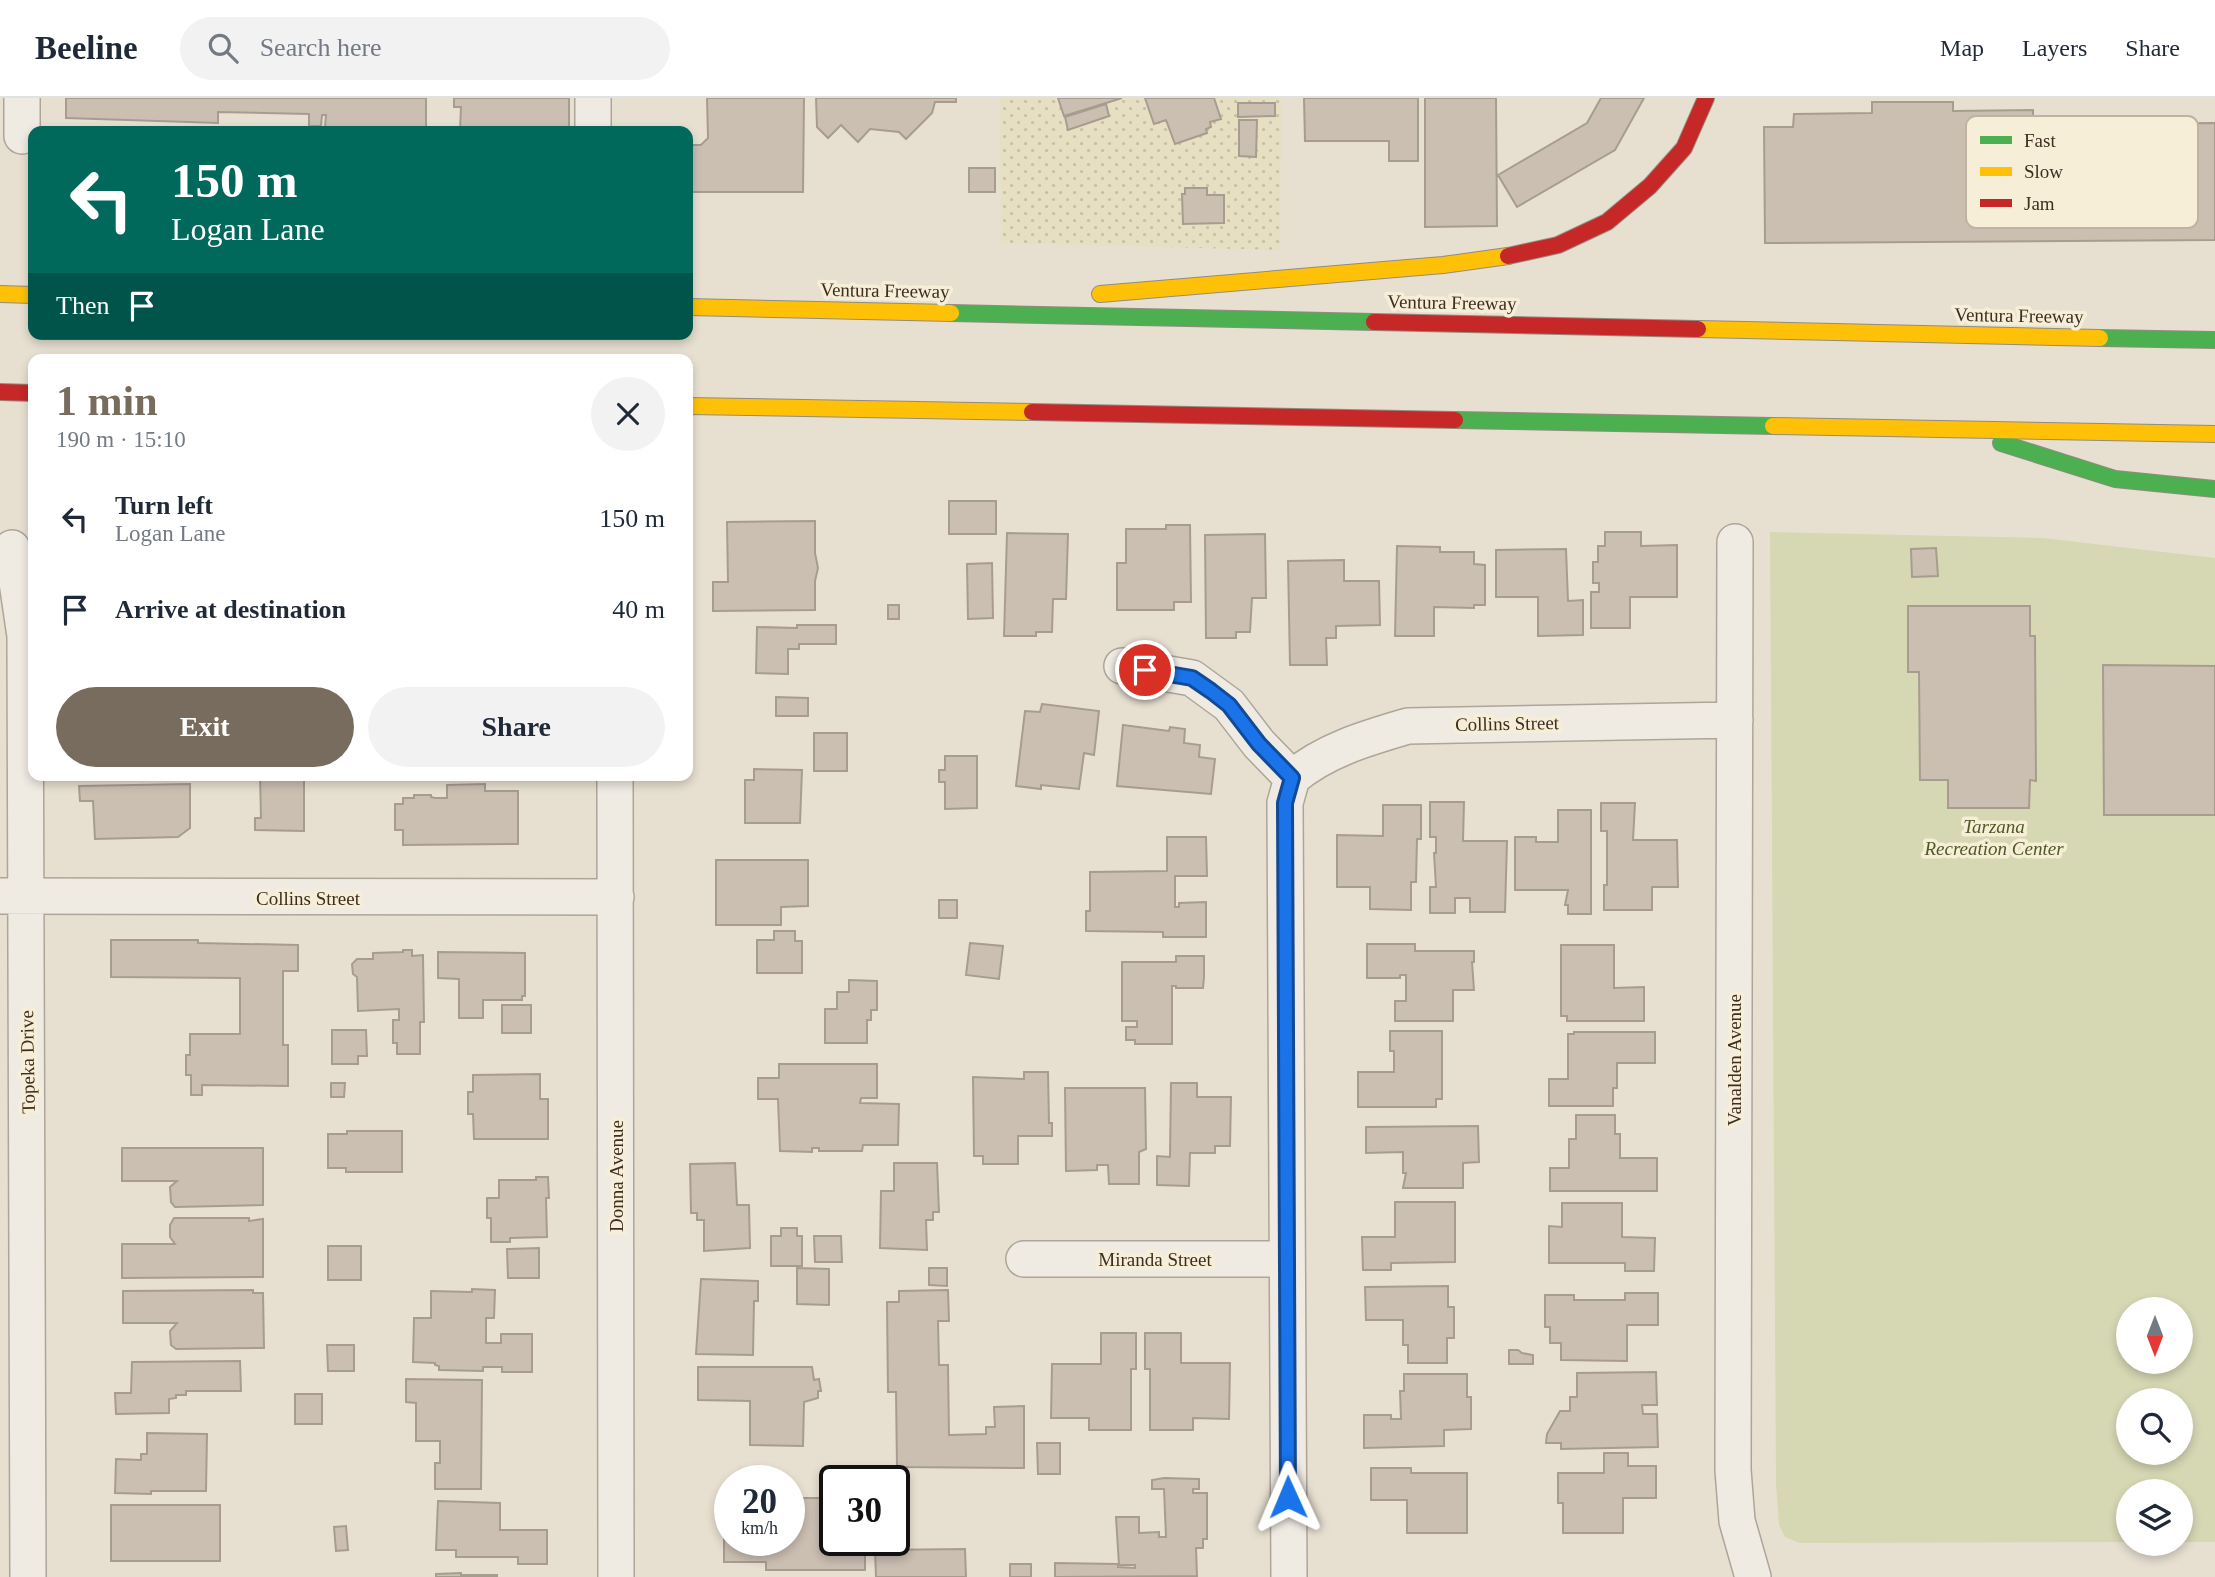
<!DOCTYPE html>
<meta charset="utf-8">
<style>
:root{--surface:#fff;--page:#f2f2f3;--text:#1f2937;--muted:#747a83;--line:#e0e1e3;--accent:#786c5e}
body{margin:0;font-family:"Times New Roman",serif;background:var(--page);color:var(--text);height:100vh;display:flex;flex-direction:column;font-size:26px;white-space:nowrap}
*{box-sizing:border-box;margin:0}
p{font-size:23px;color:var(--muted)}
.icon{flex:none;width:38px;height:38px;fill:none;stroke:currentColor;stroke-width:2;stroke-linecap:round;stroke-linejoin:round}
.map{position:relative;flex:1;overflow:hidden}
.drawer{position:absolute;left:28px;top:256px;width:665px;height:427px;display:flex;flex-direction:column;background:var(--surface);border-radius:14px;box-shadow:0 4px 10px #0003}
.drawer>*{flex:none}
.top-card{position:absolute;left:28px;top:28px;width:665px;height:214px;border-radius:14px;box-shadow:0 4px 10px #0003;background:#00695c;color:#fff;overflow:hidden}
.needle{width:46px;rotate:180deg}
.controls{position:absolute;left:2116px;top:1199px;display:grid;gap:14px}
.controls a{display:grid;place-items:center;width:77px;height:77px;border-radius:50%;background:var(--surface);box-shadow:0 4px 10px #0003;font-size:35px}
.speed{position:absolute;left:714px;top:1367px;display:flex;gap:14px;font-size:35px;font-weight:700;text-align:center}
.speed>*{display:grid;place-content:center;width:91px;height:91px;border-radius:50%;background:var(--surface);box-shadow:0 4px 10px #0003;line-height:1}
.speed small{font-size:18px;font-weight:400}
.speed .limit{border:4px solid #111;border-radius:10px;background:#fff;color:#111}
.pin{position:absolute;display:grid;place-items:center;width:60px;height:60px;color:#fff;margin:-30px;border:4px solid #fff;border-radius:50%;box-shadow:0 2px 7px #0007}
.me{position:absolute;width:77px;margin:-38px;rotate:359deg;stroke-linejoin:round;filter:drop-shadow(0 0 5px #0008)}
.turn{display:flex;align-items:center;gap:24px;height:147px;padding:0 28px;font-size:32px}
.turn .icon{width:91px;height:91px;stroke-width:2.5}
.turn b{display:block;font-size:49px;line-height:60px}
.then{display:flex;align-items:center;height:66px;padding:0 28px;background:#0003;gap:14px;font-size:26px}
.round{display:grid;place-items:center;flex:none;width:74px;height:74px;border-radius:37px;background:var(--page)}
.overview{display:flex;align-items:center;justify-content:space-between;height:119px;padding:0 28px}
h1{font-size:42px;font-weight:800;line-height:52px;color:var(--accent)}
.button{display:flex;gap:14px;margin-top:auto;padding:14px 28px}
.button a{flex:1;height:80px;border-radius:42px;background:var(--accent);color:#fff;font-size:28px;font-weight:800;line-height:80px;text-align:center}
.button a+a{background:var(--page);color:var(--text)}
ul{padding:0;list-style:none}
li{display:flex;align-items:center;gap:21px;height:91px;padding:0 28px}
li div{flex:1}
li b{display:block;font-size:26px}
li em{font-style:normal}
header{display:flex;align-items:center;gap:42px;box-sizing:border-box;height:98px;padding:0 35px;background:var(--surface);border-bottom:2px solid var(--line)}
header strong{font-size:33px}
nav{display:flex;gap:38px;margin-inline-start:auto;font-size:24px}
.search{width:490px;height:63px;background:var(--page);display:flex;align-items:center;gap:18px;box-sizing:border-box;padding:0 24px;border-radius:38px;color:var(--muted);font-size:26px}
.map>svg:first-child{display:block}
.farmland{fill:url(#farmland-dots)}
.park{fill:#d6d7b3;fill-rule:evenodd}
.building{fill:#cbbfb2;stroke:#a89c90;stroke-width:2}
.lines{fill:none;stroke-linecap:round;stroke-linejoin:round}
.street-casing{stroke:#ada599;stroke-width:38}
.fast-casing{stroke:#928b80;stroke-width:18}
.slow-casing{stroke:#928b80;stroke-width:18}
.jam-casing{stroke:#928b80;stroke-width:18}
.street{stroke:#efebe3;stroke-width:35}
.fast{stroke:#4caf50;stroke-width:16}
.slow{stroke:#ffc107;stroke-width:16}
.jam{stroke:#c62828;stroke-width:16}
.route-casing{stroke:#114b97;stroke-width:18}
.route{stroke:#1a73e8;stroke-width:12}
.labels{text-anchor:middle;stroke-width:7;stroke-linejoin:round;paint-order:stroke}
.street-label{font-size:19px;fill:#3d2e20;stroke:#f7eed8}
.park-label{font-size:19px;font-style:italic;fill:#4d5a26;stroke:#f7eed8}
.key{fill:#f7eed8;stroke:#bfb4a1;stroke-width:2}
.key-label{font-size:19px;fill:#3d2e20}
</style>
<header>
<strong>Beeline</strong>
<div class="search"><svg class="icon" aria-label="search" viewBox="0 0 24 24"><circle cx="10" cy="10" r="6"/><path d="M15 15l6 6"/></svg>Search here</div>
<nav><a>Map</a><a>Layers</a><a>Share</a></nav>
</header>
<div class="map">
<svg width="2215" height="1479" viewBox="0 0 2215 1479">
<defs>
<pattern id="farmland-dots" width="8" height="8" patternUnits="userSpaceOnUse" patternTransform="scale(1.75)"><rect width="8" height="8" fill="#e6dfc2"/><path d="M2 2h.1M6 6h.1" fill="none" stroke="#c6c0a6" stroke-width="1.8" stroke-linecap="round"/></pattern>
</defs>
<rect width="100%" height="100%" fill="#e7e0d1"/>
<!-- farmland -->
<path class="farmland" d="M1000 0H1281L1280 152 1001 145Z"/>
<!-- park -->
<path class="park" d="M1770 434 2043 440 2215 460V1444H2181L2180 1393H2128V1444L1800 1445 1785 1439 1779 1427 1776 1385ZM2128 1211H2180V1264H2128ZM2128 1302H2180V1354H2128Z"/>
<!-- building -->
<path class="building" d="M66 0H426V32L325 29 326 17H322L321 28H309V16L218 14V25L66 20Z
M454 0H569V33L460 32 461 9H454Z
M707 0H804L803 94H688V47H701L708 40Z
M816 0H956V4H935L932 15 906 41 899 34 870 31 858 44 841 27 828 40 817 29Z
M1058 0H1122L1064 18Z
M1145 0H1214L1221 21 1210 24 1211 29 1206 31 1207 35 1175 46 1166 22 1154 26Z
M1304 0H1418V63H1389V43H1305Z
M1425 0H1496L1497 128 1425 129Z
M1601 0H1644L1615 52 1517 109 1498 77 1587 25Z
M1872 4H1953V13L2033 12V26L2215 25V142L1765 145 1764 29H1793L1794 16 1872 15Z
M1238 5H1275V18L1238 19Z
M1106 6 1109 18 1068 32 1065 19Z
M1239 22H1257L1256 59 1239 58Z
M969 70H995V94H969Z
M1185 90H1207V97H1224V125L1183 126 1182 96H1185Z
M949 403H996V436H949Z
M815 423V455L818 470 815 483V512L713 513V484H728L727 424Z
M1166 427H1190L1191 504H1174V512H1117V465H1126V431H1166Z
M1605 434H1641V448L1677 447V499H1630V530H1591V494H1599V485H1593V464H1598V448H1605Z
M1007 435 1068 436 1066 501H1053L1052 534H1036V538H1004Z
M1265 436 1266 500H1252L1250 534H1236V540H1206L1205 437Z
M1397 448 1440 449V454H1474V466L1485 467V507H1474V510L1434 509V538H1395Z
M1936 450 1938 478 1912 479 1911 451Z
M1566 451 1568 503 1583 502V537L1538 538V499H1496V452Z
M1344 462V483H1379L1380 527 1336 528V540H1326L1327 567H1290L1288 463Z
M992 465 993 520 968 521 967 466Z
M888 507H899V521H888Z
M1908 508H2030V538H2035L2036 683 2030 682 2029 710H1948V682H1920L1919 574H1908Z
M797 527H836V546H799V551H788V576L756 575 757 529 797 530Z
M2103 567 2215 568V717H2104Z
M776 599 808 600V618H776Z
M1042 606 1099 613 1094 657 1084 655 1079 691 1041 687V691L1016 688 1025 613 1040 614Z
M1123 627 1169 633 1170 629 1185 631 1184 645 1200 647 1199 659 1215 661 1211 696 1117 688Z
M814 635H847V673H814Z
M945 658H977V710L945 711V684H939V672H945Z
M754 671 802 672 800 725H745V682H754Z
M260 677H322L304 678V733L255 732V720H261Z
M190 686V730L178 739 95 741 93 703H80L79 688Z
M485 686V693H518V746L403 747V732H395V706H403V700H414V697H431V699L435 700H447V687Z
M1430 704H1464L1463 743H1507L1505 814H1470V800H1455V815H1430V789H1436L1434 755H1436V739H1430Z
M1601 705H1635L1633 742H1677L1678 789H1652V812H1604V787H1607V733H1601Z
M1383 707H1421V741H1417L1416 784H1411V812L1370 811V789H1337V737L1383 738Z
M1558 712H1591V816H1568V807H1565L1568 792H1515V739H1536V744H1558Z
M1167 739H1206L1207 778H1175V809H1179V805L1206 804V839H1163V834L1086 833V813H1090V774L1167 773Z
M716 762H808V808L781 809V827H716Z
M939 802H957V820H939Z
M774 833H795V843H802V875H757V842H774Z
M111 842H198V845L298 847V873H283V947H288V988L202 987V997H191V977H186V957H190V936H240V880L111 879Z
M970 845 1003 848 999 881 966 877Z
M1367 846H1415V853H1474V864H1472L1474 892H1453V923H1395V903H1406V877H1400V880H1367Z
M1561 847H1614V890L1644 889V923H1567V918H1561Z
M403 852H412V858L423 857 424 924H420V956H397V945H393V922H399V911L358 913 357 879 353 876 352 866 357 861H373V855L403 854Z
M438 854 525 855V898H522V902H483V920H459V881L438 880Z
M1176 858H1204V879L1203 890H1176V888H1172V946H1135V942H1126V929H1137V923H1122V864H1176Z
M849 882 877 883V912H871V922H867V945H825V911H837V894H849Z
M502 907H531V935H502Z
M332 932H366L367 958H358V966H332Z
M1390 933H1442V1001H1436V1009H1358V974H1394V953H1390Z
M1574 934H1655V965H1617V990H1613V1008H1549V981H1568V936H1574Z
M779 966H877V1000H861L860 1005 899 1006 898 1047H863L862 1053H819V1050H812V1054L780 1053 778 1001H758V980H779Z
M1024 974H1048L1049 1025H1052V1038H1018V1066H983V1058H974L973 979 1024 981Z
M540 976V1001H548V1041H474L473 1016H468V994H473V977Z
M331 985H345L344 999H331Z
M1171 985H1197V999H1231L1230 1048H1215V1055H1190L1189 1088 1157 1087V1058L1170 1059Z
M1065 990H1145L1146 1051 1139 1054V1086H1109L1108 1067H1097V1072L1066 1073Z
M1576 1017H1615V1036H1620V1060H1657V1093H1550V1070H1569V1041H1576Z
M1478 1028 1479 1064 1463 1065V1090H1403L1406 1075H1403V1054L1366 1055V1029Z
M347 1033H402V1074H346V1070H328V1036H347Z
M122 1050H263V1107L175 1109 171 1104 170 1089 177 1083H122Z
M735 1065 737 1107H749L750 1150 704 1153V1122H697V1115H691L690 1066Z
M894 1065H937L939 1114H933V1122H926L927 1152 880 1150 881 1093H894Z
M536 1079H548L549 1100H546L547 1139 510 1140V1144H491V1120H487V1100H499V1082H536Z
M1395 1104H1455V1164L1391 1165V1172H1363L1362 1139H1395Z
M1562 1105H1622V1139L1655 1140 1654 1173H1625V1165H1549V1128L1562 1129Z
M174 1120H249V1123L263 1121V1179L122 1180V1146H175L170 1139V1127Z
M781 1130H797V1138H802V1168H771V1138H781Z
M814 1138H841L842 1164H815Z
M328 1148H361V1182H328Z
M539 1150V1180H508L507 1151Z
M797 1170 829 1171V1207L797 1206Z
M929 1170H947V1188L929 1187Z
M701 1181 758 1183V1203H754L753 1257 696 1256Z
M1448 1188V1209H1454V1240H1447V1265H1408V1247H1403V1222H1366L1365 1189Z
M472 1191 495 1192 494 1220H486V1245H501V1236H532V1274H502V1269H483V1273L439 1272V1268L435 1267V1265L413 1264 414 1220H431V1193L472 1194Z
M253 1192V1195H263L264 1250 176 1251 171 1247 170 1233 177 1225H123V1193Z
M948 1192 949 1223H938L939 1267H948L949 1337 986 1336V1329H995L994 1309 1024 1308V1370L897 1369 896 1294H888L887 1204H899V1193Z
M1625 1195H1658V1227H1627V1263L1561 1262V1245H1550V1229H1545V1197H1574V1202H1625Z
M1101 1235H1136V1271H1131V1332H1089V1320H1051L1052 1266H1101Z
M1145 1235H1181V1265H1230L1229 1321 1193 1320V1332H1150V1271H1145Z
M327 1247H354V1273H328Z
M1509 1252H1518L1522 1255 1533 1257V1266H1509Z
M240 1263 241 1293H186V1297H176V1300L169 1301V1315L116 1316 115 1295H131L132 1264Z
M698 1269H812L814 1282 819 1281 821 1293H818V1300L804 1304 803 1348 750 1347V1303L698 1302Z
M1656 1274 1657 1307H1642L1643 1316H1657L1658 1349 1561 1351V1345H1546L1547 1336 1560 1313H1570V1299H1577V1275Z
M1404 1276H1467V1299H1471V1331L1444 1332V1348L1364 1350V1317H1391V1321H1401L1400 1293H1404Z
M406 1281 482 1282 481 1391H435V1365H440V1343H416V1305L406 1304Z
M295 1296H322V1326H295Z
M147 1335 207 1336 206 1393H151V1396L115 1395 116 1361 141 1362V1356H147Z
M1037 1345H1060V1376H1038Z
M1604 1355H1628V1368H1656V1400H1623V1435H1563V1405H1558V1375H1604Z
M1371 1370H1411V1375H1467V1435H1407V1402H1371Z
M1164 1380 1199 1381V1391H1193V1395H1207V1441H1203V1450H1196L1197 1478 1055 1479V1465L1118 1466V1469L1135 1470V1467H1119L1116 1419H1139V1435L1159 1434V1439H1166L1164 1391H1152V1382Z
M789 1400H835V1442H865V1472H766V1464H724V1429H730V1442H789Z
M438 1403 500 1405V1432H547V1466H518V1459H456V1452H436Z
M111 1407H220V1463H111Z
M346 1428 348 1452 336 1453 334 1429Z
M965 1451 966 1479H876L875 1452Z
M1010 1466H1031V1479H1010Z
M461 1475V1477H497V1479H436V1476Z"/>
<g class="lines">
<defs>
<path id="street" d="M593 33V0
M22 38V0
M1735 444 1733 1372 1737 1423 1753 1479
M12 450 25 538 28 1479
M1122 568 1192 580 1229 607 1259 646 1292 680
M615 677 616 1479
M1292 680C1325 652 1367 640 1408 628L1735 622
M0 798 616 799
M1024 1161H1286
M1289 1479 1285 705 1292 680"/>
<path id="fast" d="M951 215 1374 224
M2100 240 2215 242
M1455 322 1773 328
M2001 345 2115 381 2215 391"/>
<path id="slow" d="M0 196 33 197
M1100 196 1443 167 1508 158
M688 209 951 215
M1698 231 2100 240
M688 308 1032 314
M1773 328 2215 336"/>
<path id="jam" d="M1508 158 1558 147 1607 124 1650 88 1684 50 1706 0
M1374 224 1698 231
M0 294 33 295
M1032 314 1455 322"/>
</defs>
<!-- street casing -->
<use href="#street" class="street-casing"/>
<!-- fast casing -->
<use href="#fast" class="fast-casing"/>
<!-- slow casing -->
<use href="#slow" class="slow-casing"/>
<!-- jam casing -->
<use href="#jam" class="jam-casing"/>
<!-- street -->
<use href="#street" class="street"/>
<!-- fast -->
<use href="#fast" class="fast"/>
<!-- slow -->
<use href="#slow" class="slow"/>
<!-- jam -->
<use href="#jam" class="jam"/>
</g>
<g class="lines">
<defs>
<path id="route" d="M1145 572 1192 580 1211 593 1229 607 1259 646 1292 680 1285 705 1288 1399"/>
</defs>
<!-- route casing -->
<use href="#route" class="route-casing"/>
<!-- route -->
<use href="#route" class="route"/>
</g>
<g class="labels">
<!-- street labels -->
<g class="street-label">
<text transform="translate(885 192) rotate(1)" y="7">Ventura Freeway</text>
<text transform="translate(1452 204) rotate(1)" y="7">Ventura Freeway</text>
<text transform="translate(2019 217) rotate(1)" y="7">Ventura Freeway</text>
<text transform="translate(1507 625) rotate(-1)" y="7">Collins Street</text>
<text x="308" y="807">Collins Street</text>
<text transform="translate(1734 962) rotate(-90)" y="7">Vanalden Avenue</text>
<text transform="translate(27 964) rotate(-91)" y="7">Topeka Drive</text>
<text transform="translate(616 1078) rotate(-90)" y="7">Donna Avenue</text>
<text x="1155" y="1168">Miranda Street</text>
</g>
<!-- park labels -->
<g class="park-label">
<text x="1994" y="735">Tarzana<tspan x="1994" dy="22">Recreation Center</tspan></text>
</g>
</g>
<!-- legend -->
<rect x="1966" y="18" width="232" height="112" rx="10" class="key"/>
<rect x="1980" y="38" width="32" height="8" fill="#4caf50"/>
<rect x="1980" y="69" width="32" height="9" fill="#ffc107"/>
<rect x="1980" y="101" width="32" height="8" fill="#c62828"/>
<g class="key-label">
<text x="2024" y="49">Fast</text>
<text x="2024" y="80">Slow</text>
<text x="2024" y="112">Jam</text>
</g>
</svg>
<div class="controls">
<a><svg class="needle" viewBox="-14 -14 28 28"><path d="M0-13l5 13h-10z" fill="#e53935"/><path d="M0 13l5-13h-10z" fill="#747a83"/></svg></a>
<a><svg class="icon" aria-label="search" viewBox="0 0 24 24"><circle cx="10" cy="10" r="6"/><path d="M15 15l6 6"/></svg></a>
<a><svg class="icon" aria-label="layers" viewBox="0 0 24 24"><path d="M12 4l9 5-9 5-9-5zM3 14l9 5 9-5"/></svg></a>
</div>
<div class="speed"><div>20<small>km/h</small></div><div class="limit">30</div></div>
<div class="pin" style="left:1145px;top:572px;background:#d93025"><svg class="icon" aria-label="arrive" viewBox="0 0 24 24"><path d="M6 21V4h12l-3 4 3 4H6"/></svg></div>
<svg class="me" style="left:1288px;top:1399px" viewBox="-20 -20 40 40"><path d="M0-17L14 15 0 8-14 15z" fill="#1a73e8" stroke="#fff" stroke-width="4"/></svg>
<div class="top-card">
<div class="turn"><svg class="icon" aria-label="left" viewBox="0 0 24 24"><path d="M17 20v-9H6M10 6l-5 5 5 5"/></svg><div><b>150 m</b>Logan Lane</div></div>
<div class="then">Then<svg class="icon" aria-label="arrive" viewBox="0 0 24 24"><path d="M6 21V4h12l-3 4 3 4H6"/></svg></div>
</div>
<section class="drawer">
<div class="overview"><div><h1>1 min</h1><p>190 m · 15:10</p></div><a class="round"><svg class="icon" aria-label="close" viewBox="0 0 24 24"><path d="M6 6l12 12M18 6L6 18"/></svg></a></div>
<ul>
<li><svg class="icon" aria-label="left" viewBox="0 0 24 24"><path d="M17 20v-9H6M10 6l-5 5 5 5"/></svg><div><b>Turn left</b><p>Logan Lane</p></div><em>150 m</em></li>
<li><svg class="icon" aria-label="arrive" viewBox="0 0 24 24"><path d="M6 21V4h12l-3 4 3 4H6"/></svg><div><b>Arrive at destination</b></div><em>40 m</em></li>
</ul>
<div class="button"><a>Exit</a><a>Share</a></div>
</section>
</div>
